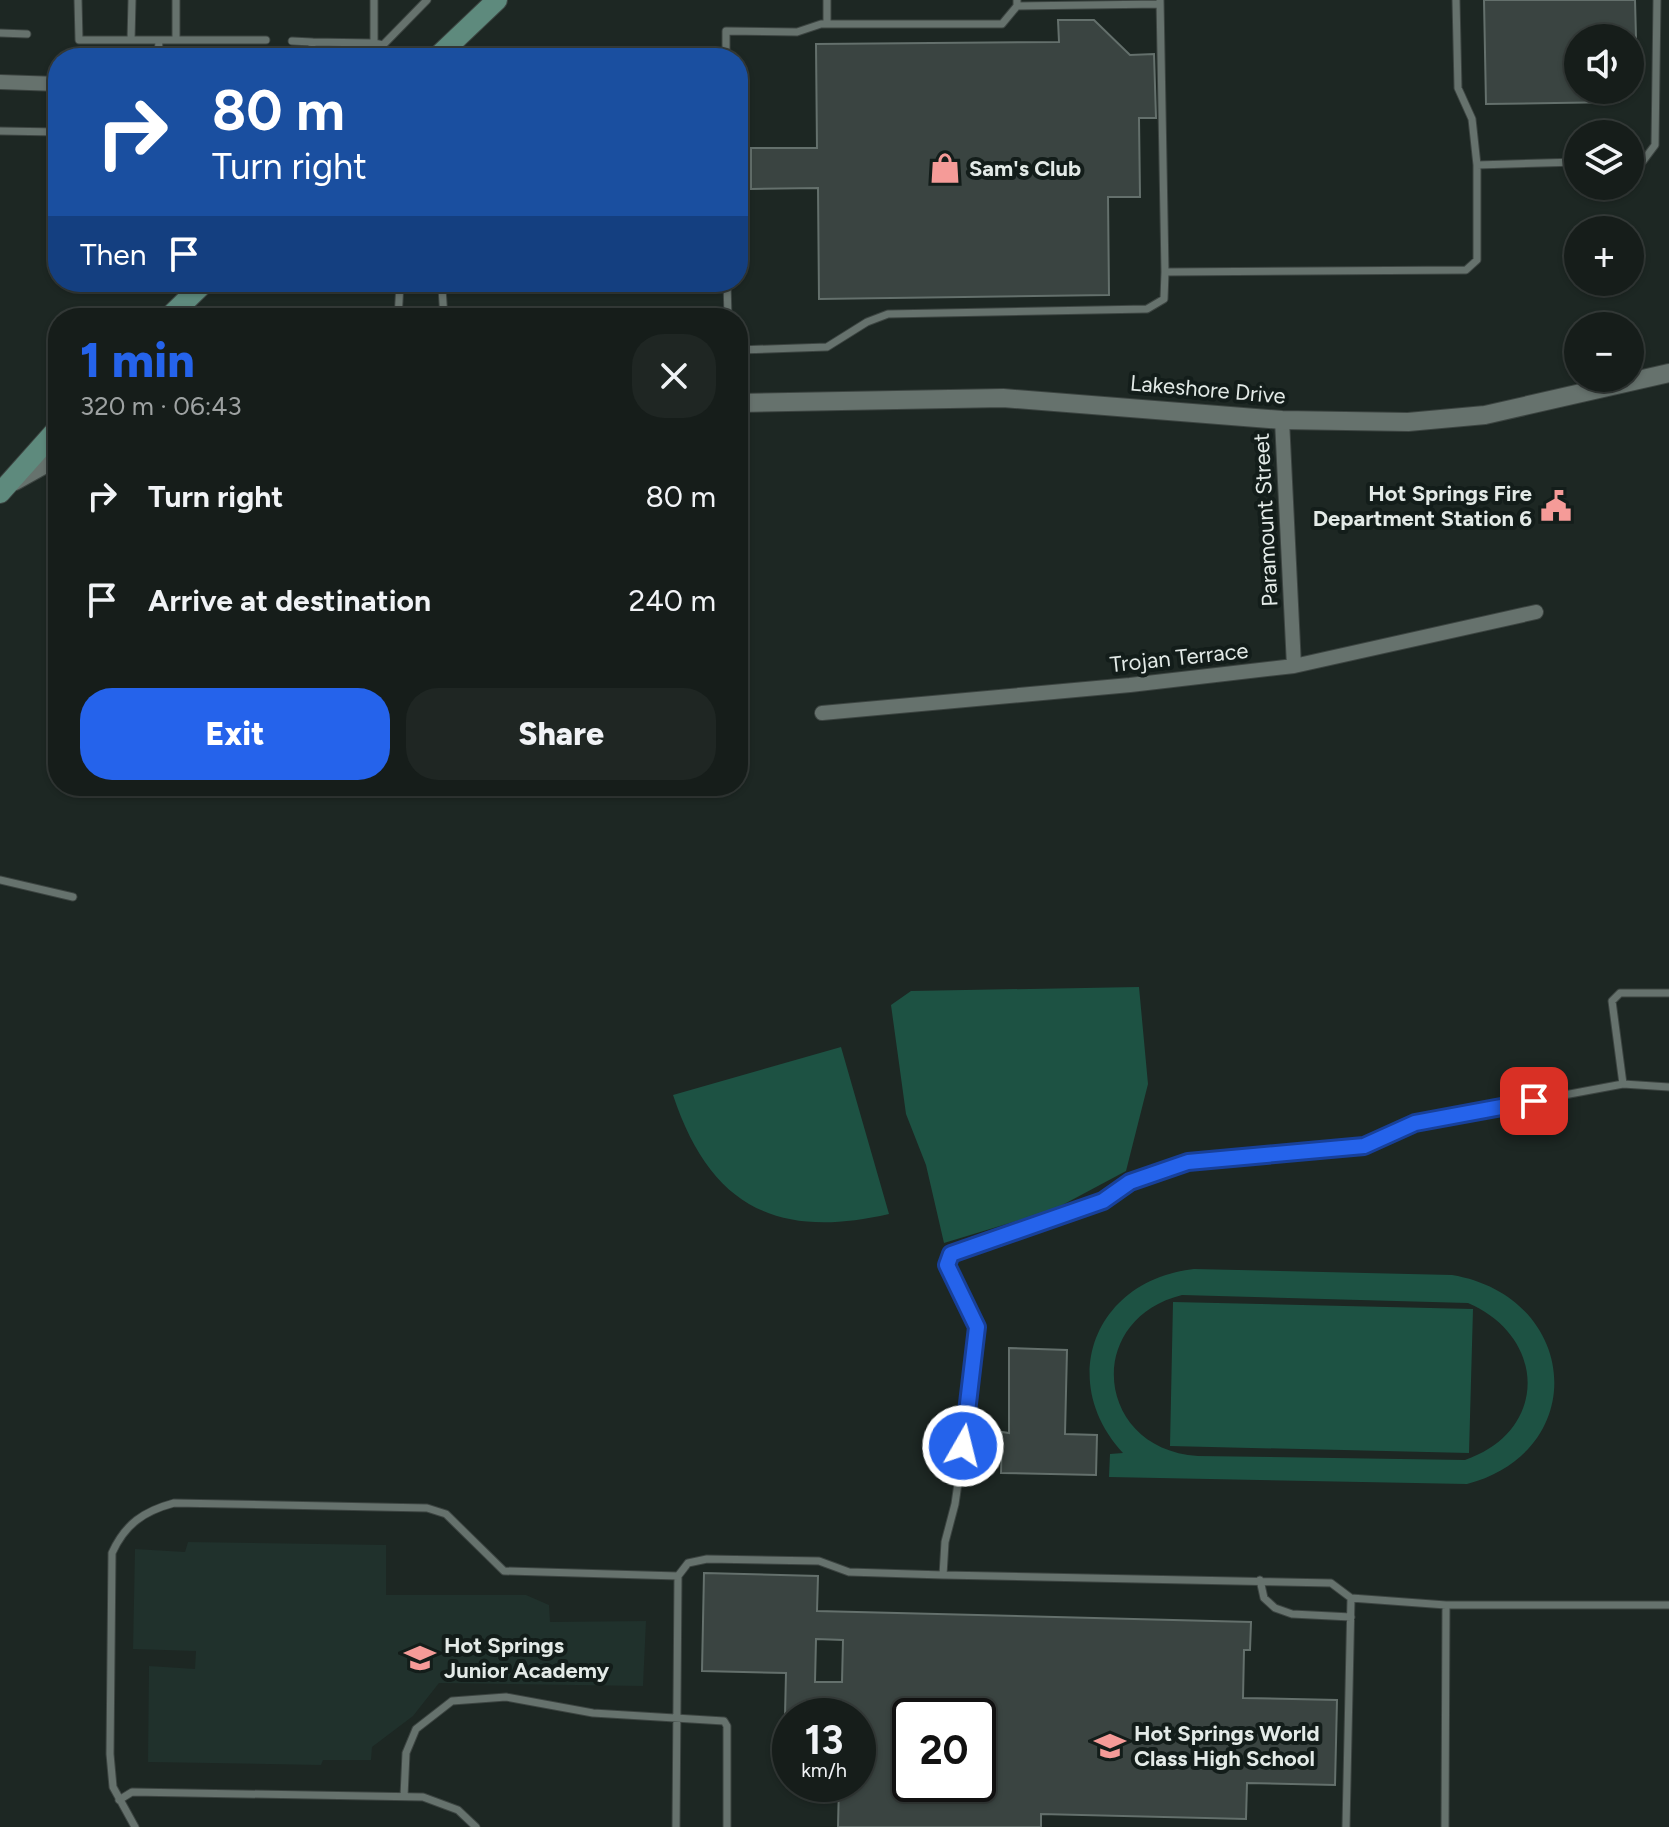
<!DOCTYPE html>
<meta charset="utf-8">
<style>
:root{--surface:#161d1a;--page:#1f2623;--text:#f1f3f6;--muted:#9ea2a2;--line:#353b39;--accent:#2563eb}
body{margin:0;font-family:Figtree,sans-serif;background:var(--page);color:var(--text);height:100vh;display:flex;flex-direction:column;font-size:30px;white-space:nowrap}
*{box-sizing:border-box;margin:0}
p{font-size:26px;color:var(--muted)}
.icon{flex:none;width:44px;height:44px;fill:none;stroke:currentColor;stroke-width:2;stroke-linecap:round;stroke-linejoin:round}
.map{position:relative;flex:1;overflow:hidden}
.side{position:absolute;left:48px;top:308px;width:700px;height:488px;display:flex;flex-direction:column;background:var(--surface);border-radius:32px;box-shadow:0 2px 6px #0004,0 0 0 2px var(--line)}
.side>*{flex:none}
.guide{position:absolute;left:48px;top:48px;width:700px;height:244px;border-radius:32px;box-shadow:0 2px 6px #0004,0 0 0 2px var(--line);background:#1a4fa0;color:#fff;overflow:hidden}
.buttons{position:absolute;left:1564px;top:24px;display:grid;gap:16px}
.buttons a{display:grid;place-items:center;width:80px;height:80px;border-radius:50%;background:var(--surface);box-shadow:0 2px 6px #0004,0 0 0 2px var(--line);font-size:40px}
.speed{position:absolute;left:772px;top:1698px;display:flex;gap:16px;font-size:40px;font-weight:700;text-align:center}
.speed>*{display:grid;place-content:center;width:104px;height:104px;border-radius:50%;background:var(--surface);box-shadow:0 2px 6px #0004,0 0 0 2px var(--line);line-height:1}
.speed small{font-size:20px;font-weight:400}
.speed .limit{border:4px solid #111;border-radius:12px;background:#fff;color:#111}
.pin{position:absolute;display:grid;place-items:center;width:68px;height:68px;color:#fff;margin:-34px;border-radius:16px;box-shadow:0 4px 12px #0006}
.me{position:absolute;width:88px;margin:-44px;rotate:8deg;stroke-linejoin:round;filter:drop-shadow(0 0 6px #0008)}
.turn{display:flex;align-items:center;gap:28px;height:168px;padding:0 32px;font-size:36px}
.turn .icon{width:104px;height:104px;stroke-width:2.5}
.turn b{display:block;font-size:56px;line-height:68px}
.then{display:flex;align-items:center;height:76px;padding:0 32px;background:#0003;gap:16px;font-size:30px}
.round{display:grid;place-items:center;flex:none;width:84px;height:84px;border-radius:32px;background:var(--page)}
.summary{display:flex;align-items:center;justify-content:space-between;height:136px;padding:0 32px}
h1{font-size:48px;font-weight:800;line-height:60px;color:var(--accent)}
.cta{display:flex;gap:16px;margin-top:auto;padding:16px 32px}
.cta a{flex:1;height:92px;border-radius:32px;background:var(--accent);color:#fff;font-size:32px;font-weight:800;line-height:92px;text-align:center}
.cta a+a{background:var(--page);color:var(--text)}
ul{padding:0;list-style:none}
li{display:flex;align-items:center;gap:24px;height:104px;padding:0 32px}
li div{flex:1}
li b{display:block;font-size:30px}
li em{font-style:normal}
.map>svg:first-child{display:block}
.built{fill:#20312c}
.green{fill:#1d5243;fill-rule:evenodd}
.building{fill:#3a4441;stroke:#64706c;stroke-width:2;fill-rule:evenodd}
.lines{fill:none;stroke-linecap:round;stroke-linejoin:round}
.service-casing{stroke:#3c4441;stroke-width:9}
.minor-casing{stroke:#3c4441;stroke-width:16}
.tertiary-casing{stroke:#3c4441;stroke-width:20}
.secondary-casing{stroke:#3c4441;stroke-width:22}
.service{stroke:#66726d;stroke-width:7}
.minor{stroke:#66726d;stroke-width:14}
.tertiary{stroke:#66726d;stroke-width:18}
.secondary{stroke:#5e8a7d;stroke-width:20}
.route-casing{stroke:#184099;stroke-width:20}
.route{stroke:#2563eb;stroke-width:14}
.labels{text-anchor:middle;stroke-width:8;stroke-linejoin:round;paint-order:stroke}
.poi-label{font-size:22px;font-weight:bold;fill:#e3eae7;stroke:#131d1a;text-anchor:start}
.street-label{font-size:22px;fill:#e3eae7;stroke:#131d1a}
</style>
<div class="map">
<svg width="1669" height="1827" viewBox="0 0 1669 1827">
<rect width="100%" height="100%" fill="#1d2723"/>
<!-- built -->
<path class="built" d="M188 1542 386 1545V1595H526L549 1605 550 1622 646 1621 643 1686 439 1683 413 1716 372 1747 371 1760H323L321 1765 148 1762 149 1666 195 1669 196 1651 133 1649 135 1549 185 1552Z"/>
<!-- green -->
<path class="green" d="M1139 987 1148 1084 1126 1171 1053 1210 944 1243 926 1165 906 1114 891 1005 911 991Z
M841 1047 889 1214C776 1240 710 1206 673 1095Z
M1194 1269 1452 1275C1578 1296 1593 1450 1467 1484L1109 1477 1110 1454 1123 1453C1056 1380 1095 1280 1194 1269ZM1182 1295 1468 1303C1547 1337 1549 1431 1465 1460L1198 1456C1096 1450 1082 1320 1182 1295Z
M1173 1302 1473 1309 1469 1453 1170 1446Z"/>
<!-- building -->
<path class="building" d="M1484 0H1635L1636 38H1578V90H1619V102L1486 104Z
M1058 20H1094L1130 55 1154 54 1156 118H1139L1140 197H1108L1109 295 819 299 818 188 751 189V148H817L816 44 1059 42Z
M1009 1348 1067 1350 1065 1434 1097 1435 1096 1475 1001 1473 1002 1432 1009 1433Z
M704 1573 818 1576 817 1611 1251 1622 1250 1650H1244L1243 1698 1337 1700 1335 1785 1247 1783 1246 1819 1041 1814V1827H838L839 1784H858V1716H785L786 1673 702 1671ZM816 1639 843 1640 842 1682H815ZM910 1716H978V1784H910Z"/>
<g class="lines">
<defs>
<path id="service" d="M78 0 79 40H159
M827 0V24
M1160 0 1165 272
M1456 0 1458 88 1472 119 1477 165
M1017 6 1160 4
M0 33 27 34
M131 40 132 0
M176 40V0
M292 41 312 42V58
M312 42 374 43V0
M374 43 383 45 427 0
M158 58 159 40H266
M726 58V31L797 32 821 24H1002L1017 6V0
M0 131 58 132
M1630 161H1643L1655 145 1657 0
M727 282 728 318
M398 318 400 284 442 288 444 318
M738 350 827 347 867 322 888 314 1147 309 1164 299 1165 272 1466 270 1477 260V165L1578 162
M0 880 73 897
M1669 993H1620L1612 1001 1623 1084 1669 1087
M943 1575 1331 1583 1351 1598
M1260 1580 1264 1598 1275 1608 1292 1614 1351 1617
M404 1796 406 1753 416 1729 452 1701 506 1697 593 1713 724 1721 727 1726V1827
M119 1800 132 1792 423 1797 458 1810 476 1827
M135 1827 113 1787 110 1754 112 1553C125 1524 144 1511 174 1503L427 1508 446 1514 504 1571 678 1576
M676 1827 678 1576 688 1563 707 1559 819 1561 849 1572 943 1575 945 1542 955 1504 976 1359 977 1327 947 1265 951 1254 1103 1201 1130 1182 1188 1162 1364 1146 1415 1123 1623 1084
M1346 1827 1351 1598 1446 1605H1669
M1445 1827 1446 1605"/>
<path id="minor" d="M0 82 58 84
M1282 420 1294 666
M822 713 1130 685 1294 666 1536 612"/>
<path id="tertiary" d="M738 403 1003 398 1282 420 1408 422 1485 415 1669 373
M15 481 58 457"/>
<path id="secondary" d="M436 58 497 0
M168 318 205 282
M0 493 58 428"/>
</defs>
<!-- service casing -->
<use href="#service" class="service-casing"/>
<!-- minor casing -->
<use href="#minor" class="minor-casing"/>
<!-- tertiary casing -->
<use href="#tertiary" class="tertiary-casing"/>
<!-- secondary casing -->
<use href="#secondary" class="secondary-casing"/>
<!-- service -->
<use href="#service" class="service"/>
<!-- minor -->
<use href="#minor" class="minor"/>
<!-- tertiary -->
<use href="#tertiary" class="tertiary"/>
<!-- secondary -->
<use href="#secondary" class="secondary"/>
</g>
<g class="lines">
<defs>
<path id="route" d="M963 1446 977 1327 947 1265 951 1254 1103 1201 1130 1182 1188 1162 1364 1146 1415 1123 1534 1101"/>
</defs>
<!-- route casing -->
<use href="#route" class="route-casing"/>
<!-- route -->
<use href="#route" class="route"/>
</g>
<!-- icons -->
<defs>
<symbol id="shop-bare" viewBox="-9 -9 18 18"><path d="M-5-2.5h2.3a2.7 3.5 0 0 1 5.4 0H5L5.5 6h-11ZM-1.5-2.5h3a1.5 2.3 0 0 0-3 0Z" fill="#f59b98" stroke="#131d1a" stroke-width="2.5" paint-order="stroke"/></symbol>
<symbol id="civic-bare" viewBox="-9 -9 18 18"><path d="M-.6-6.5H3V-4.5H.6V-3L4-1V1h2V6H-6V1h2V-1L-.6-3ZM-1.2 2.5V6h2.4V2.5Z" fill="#f59b98" stroke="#131d1a" stroke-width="2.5" paint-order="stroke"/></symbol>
<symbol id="school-bare" viewBox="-9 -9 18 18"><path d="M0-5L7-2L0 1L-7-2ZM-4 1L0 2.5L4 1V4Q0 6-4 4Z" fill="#f59b98" stroke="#131d1a" stroke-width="2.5" paint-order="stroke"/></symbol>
</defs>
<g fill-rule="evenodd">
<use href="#shop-bare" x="923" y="146" width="44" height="44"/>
<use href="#civic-bare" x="1534" y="484" width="44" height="44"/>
<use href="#school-bare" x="398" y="1636" width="44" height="44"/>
<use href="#school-bare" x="1088" y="1724" width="44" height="44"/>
</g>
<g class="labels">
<!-- poi labels -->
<g class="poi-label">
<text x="969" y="176">Sam's Club</text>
<text x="1532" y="501" text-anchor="end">Hot Springs Fire<tspan x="1532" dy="25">Department Station 6</tspan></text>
<text x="444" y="1653">Hot Springs<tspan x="444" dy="25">Junior Academy</tspan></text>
<text x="1134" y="1741">Hot Springs World<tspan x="1134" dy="25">Class High School</tspan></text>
</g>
<!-- street labels -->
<g class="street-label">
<text transform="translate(1208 389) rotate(5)" y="8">Lakeshore Drive</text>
<text transform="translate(1265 520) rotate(-93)" y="8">Paramount Street</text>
<text transform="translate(1179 657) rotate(-6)" y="8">Trojan Terrace</text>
</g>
</g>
</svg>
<div class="buttons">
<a><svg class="icon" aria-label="sound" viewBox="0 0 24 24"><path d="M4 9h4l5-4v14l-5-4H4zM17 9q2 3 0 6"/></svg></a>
<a><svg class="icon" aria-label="layers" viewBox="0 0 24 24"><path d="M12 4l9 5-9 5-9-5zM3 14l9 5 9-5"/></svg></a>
<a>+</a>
<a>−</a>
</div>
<div class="speed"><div>13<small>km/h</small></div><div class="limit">20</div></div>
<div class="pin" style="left:1534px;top:1101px;background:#d93025"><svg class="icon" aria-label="arrive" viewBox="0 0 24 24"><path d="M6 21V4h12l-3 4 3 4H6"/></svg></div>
<svg class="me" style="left:963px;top:1446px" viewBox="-20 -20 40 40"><circle r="17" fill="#2563eb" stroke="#fff" stroke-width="3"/><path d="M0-11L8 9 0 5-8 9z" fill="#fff"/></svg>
<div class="guide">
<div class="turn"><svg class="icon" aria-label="right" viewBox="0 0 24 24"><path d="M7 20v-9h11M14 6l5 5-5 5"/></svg><div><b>80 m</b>Turn right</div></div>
<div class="then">Then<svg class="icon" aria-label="arrive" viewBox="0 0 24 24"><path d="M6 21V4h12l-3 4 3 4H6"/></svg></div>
</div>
<section class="side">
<div class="summary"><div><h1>1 min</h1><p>320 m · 06:43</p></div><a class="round"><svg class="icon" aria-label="close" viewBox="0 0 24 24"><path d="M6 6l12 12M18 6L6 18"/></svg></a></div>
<ul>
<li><svg class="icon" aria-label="right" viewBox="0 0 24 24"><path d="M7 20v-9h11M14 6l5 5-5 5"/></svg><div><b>Turn right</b></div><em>80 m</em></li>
<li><svg class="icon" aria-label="arrive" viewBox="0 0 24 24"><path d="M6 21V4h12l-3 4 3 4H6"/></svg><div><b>Arrive at destination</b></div><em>240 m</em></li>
</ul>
<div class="cta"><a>Exit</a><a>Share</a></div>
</section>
</div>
